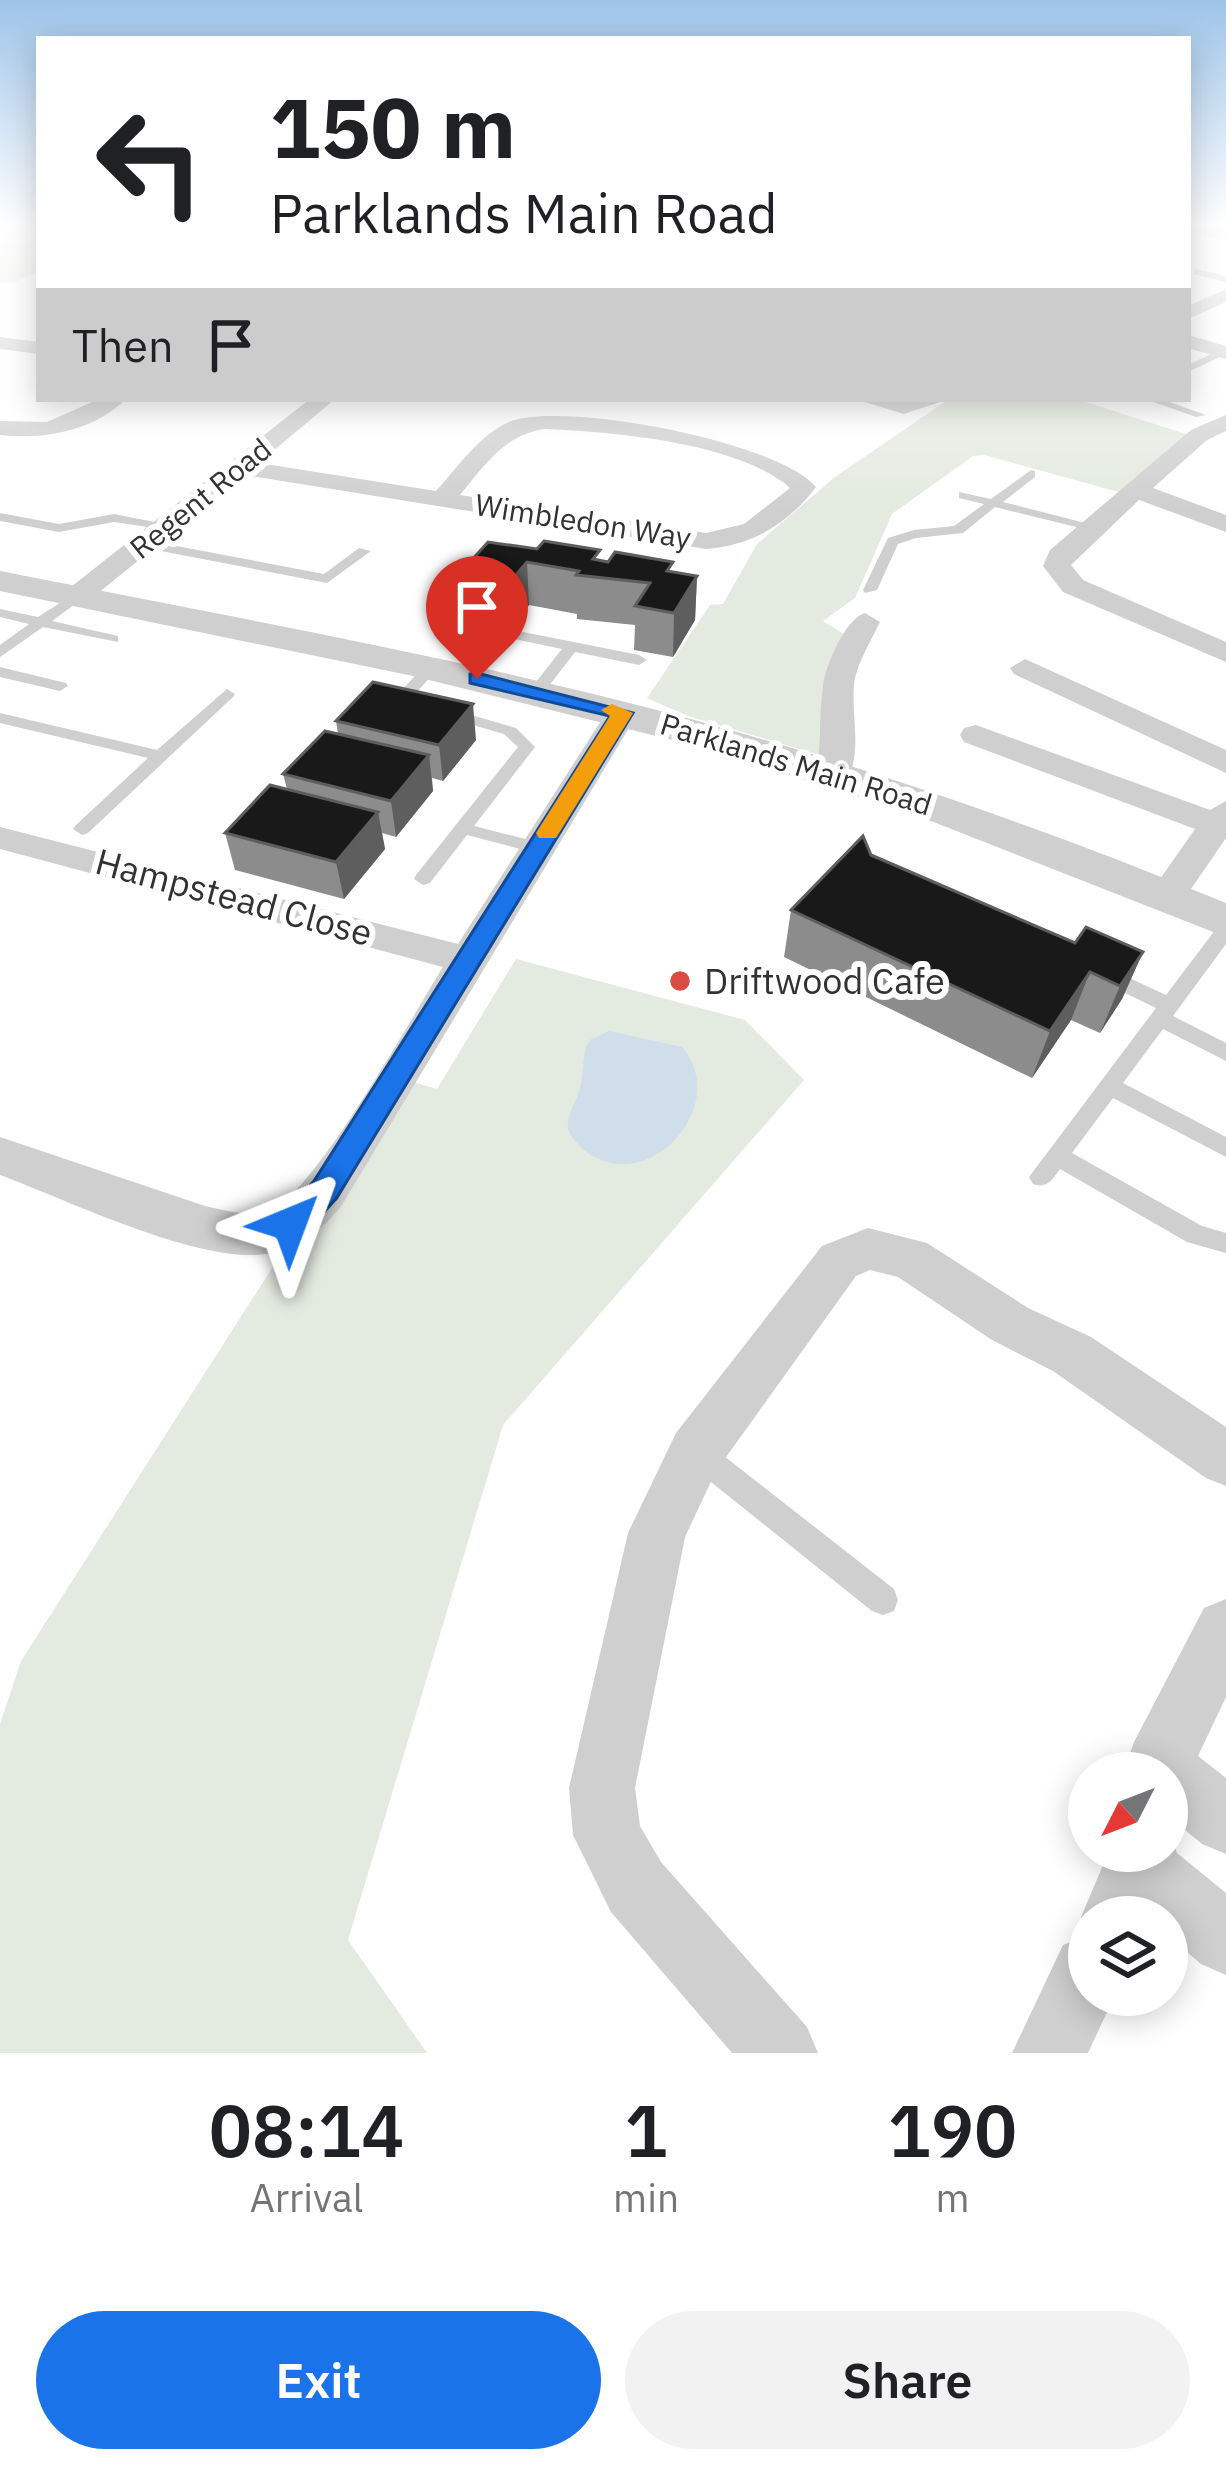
<!DOCTYPE html>
<style>
:root{--surface:#fff;--page:#f2f2f2;--text:#202124;--muted:#757577;--accent:#1a73e8}
body{margin:0;font-family:"IBM Plex Sans",sans-serif;background:var(--page);color:var(--text);height:100vh;display:flex;flex-direction:column;font-size:45px;white-space:nowrap}
*{box-sizing:border-box;margin:0}
p{font-size:39px;color:var(--muted)}
.icon{flex:none;width:66px;height:66px;fill:none;stroke:currentColor;stroke-width:2;stroke-linecap:round;stroke-linejoin:round}
.map{position:relative;height:2053px;overflow:hidden}
.drawer{display:flex;flex-direction:column;background:var(--surface);flex:1}
.drawer>*{flex:none}
.banner{position:absolute;left:36px;top:36px;width:1155px;height:366px;border-radius:0px;box-shadow:0 6px 30px #0003;background:#fff;color:var(--text);overflow:hidden}
.needle{width:78px;rotate:228deg}
.controls{position:absolute;left:1068px;top:1752px;display:grid;gap:24px}
.controls a{display:grid;place-items:center;width:120px;height:120px;border-radius:50%;background:var(--surface);box-shadow:0 6px 30px #0003;font-size:60px}
.pin{position:absolute;display:grid;place-items:center;width:102px;height:102px;color:#fff;margin:-123px -51px;border-radius:50% 50% 50% 0;rotate:-45deg;box-shadow:0 0 12px #0007}
.pin .icon{rotate:45deg}
.me{position:absolute;width:132px;margin:-66px;rotate:44deg;stroke-linejoin:round;filter:drop-shadow(0 0 9px #0008)}
.turn{display:flex;align-items:center;gap:42px;height:252px;padding:0 36px;font-size:54px}
.turn .icon{width:156px;height:156px;stroke-width:2.5}
.turn b{display:block;font-size:84px;line-height:102px}
.then{display:flex;align-items:center;height:114px;padding:0 36px;background:#0003;gap:24px;font-size:45px}
.eta{display:flex;justify-content:space-evenly;align-items:center;height:204px;text-align:center}
.eta b{font-size:72px;font-weight:600;line-height:84px}
.action{display:flex;gap:24px;margin-top:auto;padding:24px 36px}
.action a{flex:1;height:138px;border-radius:72px;background:var(--accent);color:#fff;font-size:48px;font-weight:600;line-height:138px;text-align:center}
.action a+a{background:var(--page);color:var(--text)}
.map>svg:first-child{display:block}
.green{fill:#e3eadf}
.water{fill:#d0ddeb}
.lines{fill:none;stroke-linecap:round;stroke-linejoin:round}
.service{fill:#cfcfcf;fill-rule:evenodd}
.minor{fill:#cfcfcf;fill-rule:evenodd}
.tertiary{fill:#cfcfcf;fill-rule:evenodd}
.wall{fill:#8c8c8c}
.shaded-wall{fill:#5e5e5e}
.building{fill:#191919;stroke:#5e5e5e;stroke-width:3}
.route{fill:#1a73e8;stroke:#114b97;stroke-width:3}
.slow{fill:#f59e0b}
.poi-dot{fill:#d94c44;stroke:#fff;stroke-width:4.5}
.labels{text-anchor:middle;stroke-width:12;stroke-linejoin:round;paint-order:stroke}
.far-street-label{font-size:30px;fill:#323232;stroke:#fff}
.street-label{font-size:36px;fill:#323232;stroke:#fff}
.poi-label{font-size:36px;fill:#323232;stroke:#fff;text-anchor:start}
</style>
<div class="map">
<svg width="1226" height="2053" viewBox="0 0 1226 2053">
<rect width="100%" height="100%" fill="#fff"/>
<!-- green -->
<path class="green" d="M0 224H39V271L13 283 0 282Z
M949 399H1076L1189 435 1122 493 984 455 973 456 892 514 855 598 823 621 844 634 826 757 688 716 647 698 710 605 723 604 757 544 835 477Z
M516 959 745 1020 804 1080 503 1425 348 1940 427 2053H0V1724L21 1661 288 1243 413 1082 437 1089Z"/>
<!-- water -->
<path class="water" d="M609 1031 682 1047C733 1106 646 1200 584 1150 578 1144 570 1137 568 1128 566 1117 575 1103 579 1092 584 1077 582 1062 586 1047L590 1040Z"/>
<g class="lines">
<!-- service -->
<path class="service" d="M1196 269 1226 276V282L1193 274Z
M1219 350H1226V354L1188 372V365Z
M1145 399H1161L1206 415 1196 417Z
M1031 470 1035 471V477L1003 502 1097 526V532L995 507 963 533 916 538 898 544 877 590 865 593 863 590 888 538 914 530 954 526 984 504 959 498V492L991 499Z
M0 513 59 524 114 514 175 526 168 530 114 522 59 532 0 521Z
M145 540 324 574 359 548 371 551 327 583 140 547V541Z
M77 592 82 593V599L52 621 118 636V642L43 627 0 657V645L29 624 0 617V609L38 617Z
M472 622 639 655 647 660 639 665 575 652 542 695 536 697 528 692 562 649 467 629V623Z
M430 663 438 668 418 691 423 701 516 728 535 747 474 826 545 844 548 848 539 854 467 835 430 883 423 885 414 879 416 875 518 747 504 734 410 707 402 690 425 665Z
M0 667 66 683 68 686 60 691 0 677Z
M227 689 235 694 233 697 88 833 82 835 73 829 76 825 148 758 0 723V713L157 750Z
M1226 923V944L1173 1016 1226 1043V1061L1163 1029 1123 1083 1226 1137V1157L1113 1098 1072 1153 1202 1226 1226 1233V1253L1187 1242 1060 1169C1052 1180 1047 1189 1033 1184L1029 1177 1156 1008 1098 980 1095 975 1098 970H1112L1166 995 1219 925Z
M696 1439 706 1442 894 1589 898 1600 894 1611 883 1615 872 1611 686 1462 682 1452 686 1442Z"/>
<!-- minor -->
<path class="minor" d="M1226 289V302L1188 319V306Z
M1188 335 1226 346V359L1188 348Z
M0 337 39 342V354L0 349Z
M99 399H126C94 431 43 440 0 435V421L47 422Z
M310 399H335L259 463 436 491C458 467 479 435 509 422 563 400 779 442 816 487 788 524 753 545 706 549L244 475 87 602H67L63 596 67 590ZM545 429C612 432 738 442 790 488L744 524 706 533 460 495C484 466 505 434 545 429Z
M855 399H949L904 414Z
M1226 415V431L1207 440 1153 488 1226 515V532L1139 500 1071 565 1083 580 1226 642V662L1063 592 1043 566 1050 550 1191 430Z
M865 613 880 622C871 641 856 665 854 685 851 716 863 753 846 781H822L817 774C821 744 819 715 823 686 825 666 846 618 865 613Z
M1025 659 1226 750V773L1014 674 1010 668Z
M622 703 638 713 342 1205C322 1232 291 1253 256 1255 187 1258 67 1200 0 1175V1137L205 1206C225 1210 250 1218 270 1211 314 1194 413 1015 443 967L0 849V827L458 944 606 713Z
M976 725 1210 810 1226 801V838L1180 905 1167 908 1154 905 1148 896 1195 829 964 742 960 735 964 728Z
M868 1228 927 1243 1028 1308 1091 1337 1226 1427V1486L1206 1478 1053 1371 992 1340 898 1277 870 1270 856 1276 716 1471 685 1537 635 1788 640 1826 661 1862 807 2027 818 2053H732L611 1912 573 1835 569 1788 628 1533 676 1433 822 1246Z
M1226 1599V1697L1198 1756 1226 1778V1854L1202 1844 1167 1815V1773H1123L1134 1742 1204 1608Z
M1167 1827 1177 1853 1226 1893V1975L1201 1964 1167 1935V1917H1089V1995H1115L1088 2053H1012L1063 1945 1088 1935 1081 1917 1109 1851H1167Z"/>
<!-- tertiary -->
<path class="tertiary" d="M1188 224 1226 229V241L1188 231Z
M0 571C226 616 453 656 676 715 863 765 1046 829 1226 903V937L931 821 717 751 413 676 0 591Z"/>
</g>
<!-- wall -->
<path class="wall" d="M488 542 697 576 695 620 673 657 634 650 635 625 577 619V614L529 605 512 627 464 617 460 573Z
M336 721 476 740 443 781 432 778 433 791 396 837 382 833 385 849 344 899 235 870 225 833 287 789 283 774 338 734Z
M791 910 1075 943 1143 952 1122 999 1100 1033 1071 1020 1032 1078 784 957Z"/>
<!-- shaded-wall -->
<path class="shaded-wall" d="M527 562 529 605 512 627 509 583Z
M697 576 695 620 673 657 674 613Z
M473 704 476 740 443 781 439 745Z
M429 755 433 791 396 837 391 801Z
M378 812 385 849 344 899 336 862Z
M1143 952 1122 999 1100 1033 1120 986Z
M1090 972 1071 1020 1032 1078 1050 1031Z"/>
<!-- building -->
<path class="building" d="M544 541 600 550 593 559 608 562 615 552 673 562 667 571 697 576 674 613 635 606 650 583 576 575 579 571 527 562 509 583 460 573 488 542 537 549Z
M373 682 473 704 439 745 336 721Z
M325 731 429 755 391 801 283 774Z
M270 785 378 812 336 862 225 833Z
M863 836 871 855 1075 943 1086 927 1143 952 1120 986 1090 972 1050 1031 791 910Z"/>
<!-- sky -->
<linearGradient id="sky" x2="0" y2="1"><stop stop-color="#9ec4e9"/><stop offset="0.44" stop-color="#fff"/><stop offset="1" stop-color="#fff" stop-opacity="0"/></linearGradient>
<rect width="1226" height="511" fill="url(#sky)"/>
<!-- route -->
<path class="route" d="M477 673 633 713 336 1199C320 1215 303 1241 279 1233L275 1224 314 1181 610 716 470 683V674Z"/>
<!-- slow -->
<path class="slow" d="M612 704 633 713 556 838H539L536 833 610 716 601 710Z"/>
<!-- markers -->
<circle class="poi-dot" cx="680" cy="981" r="12"/>
<g class="labels">
<!-- far-street labels -->
<g class="far-street-label">
<text transform="translate(201 499) rotate(-39)" y="10">Regent Road</text>
<text transform="translate(583 522) rotate(9)" y="10">Wimbledon Way</text>
<text transform="translate(796 765) rotate(17)" y="10">Parklands Main Road</text>
</g>
<!-- street labels -->
<g class="street-label">
<text transform="translate(234 897) rotate(15)" y="13">Hampstead Close</text>
</g>
<!-- poi labels -->
<g class="poi-label">
<text x="704" y="994">Driftwood Cafe</text>
</g>
</g>
</svg>
<div class="controls">
<a><svg class="needle" viewBox="-14 -14 28 28"><path d="M0-13l5 13h-10z" fill="#e53935"/><path d="M0 13l5-13h-10z" fill="#757577"/></svg></a>
<a><svg class="icon" aria-label="layers" viewBox="0 0 24 24"><path d="M12 4l9 5-9 5-9-5zM3 14l9 5 9-5"/></svg></a>
</div>
<div class="pin" style="left:477px;top:679px;background:#d93025"><svg class="icon" aria-label="arrive" viewBox="0 0 24 24"><path d="M6 21V4h12l-3 4 3 4H6"/></svg></div>
<svg class="me" style="left:290px;top:1224px" viewBox="-20 -20 40 40"><path d="M0-17L14 15 0 8-14 15z" fill="#1a73e8" stroke="#fff" stroke-width="4"/></svg>
<div class="banner">
<div class="turn"><svg class="icon" aria-label="left" viewBox="0 0 24 24"><path d="M17 20v-9H6M10 6l-5 5 5 5"/></svg><div><b>150 m</b>Parklands Main Road</div></div>
<div class="then">Then<svg class="icon" aria-label="arrive" viewBox="0 0 24 24"><path d="M6 21V4h12l-3 4 3 4H6"/></svg></div>
</div>
</div>
<section class="drawer">
<div class="eta">
<div><b>08:14</b><p>Arrival</p></div>
<div><b>1</b><p>min</p></div>
<div><b>190</b><p>m</p></div>
</div>
<div class="action"><a>Exit</a><a>Share</a></div>
</section>
